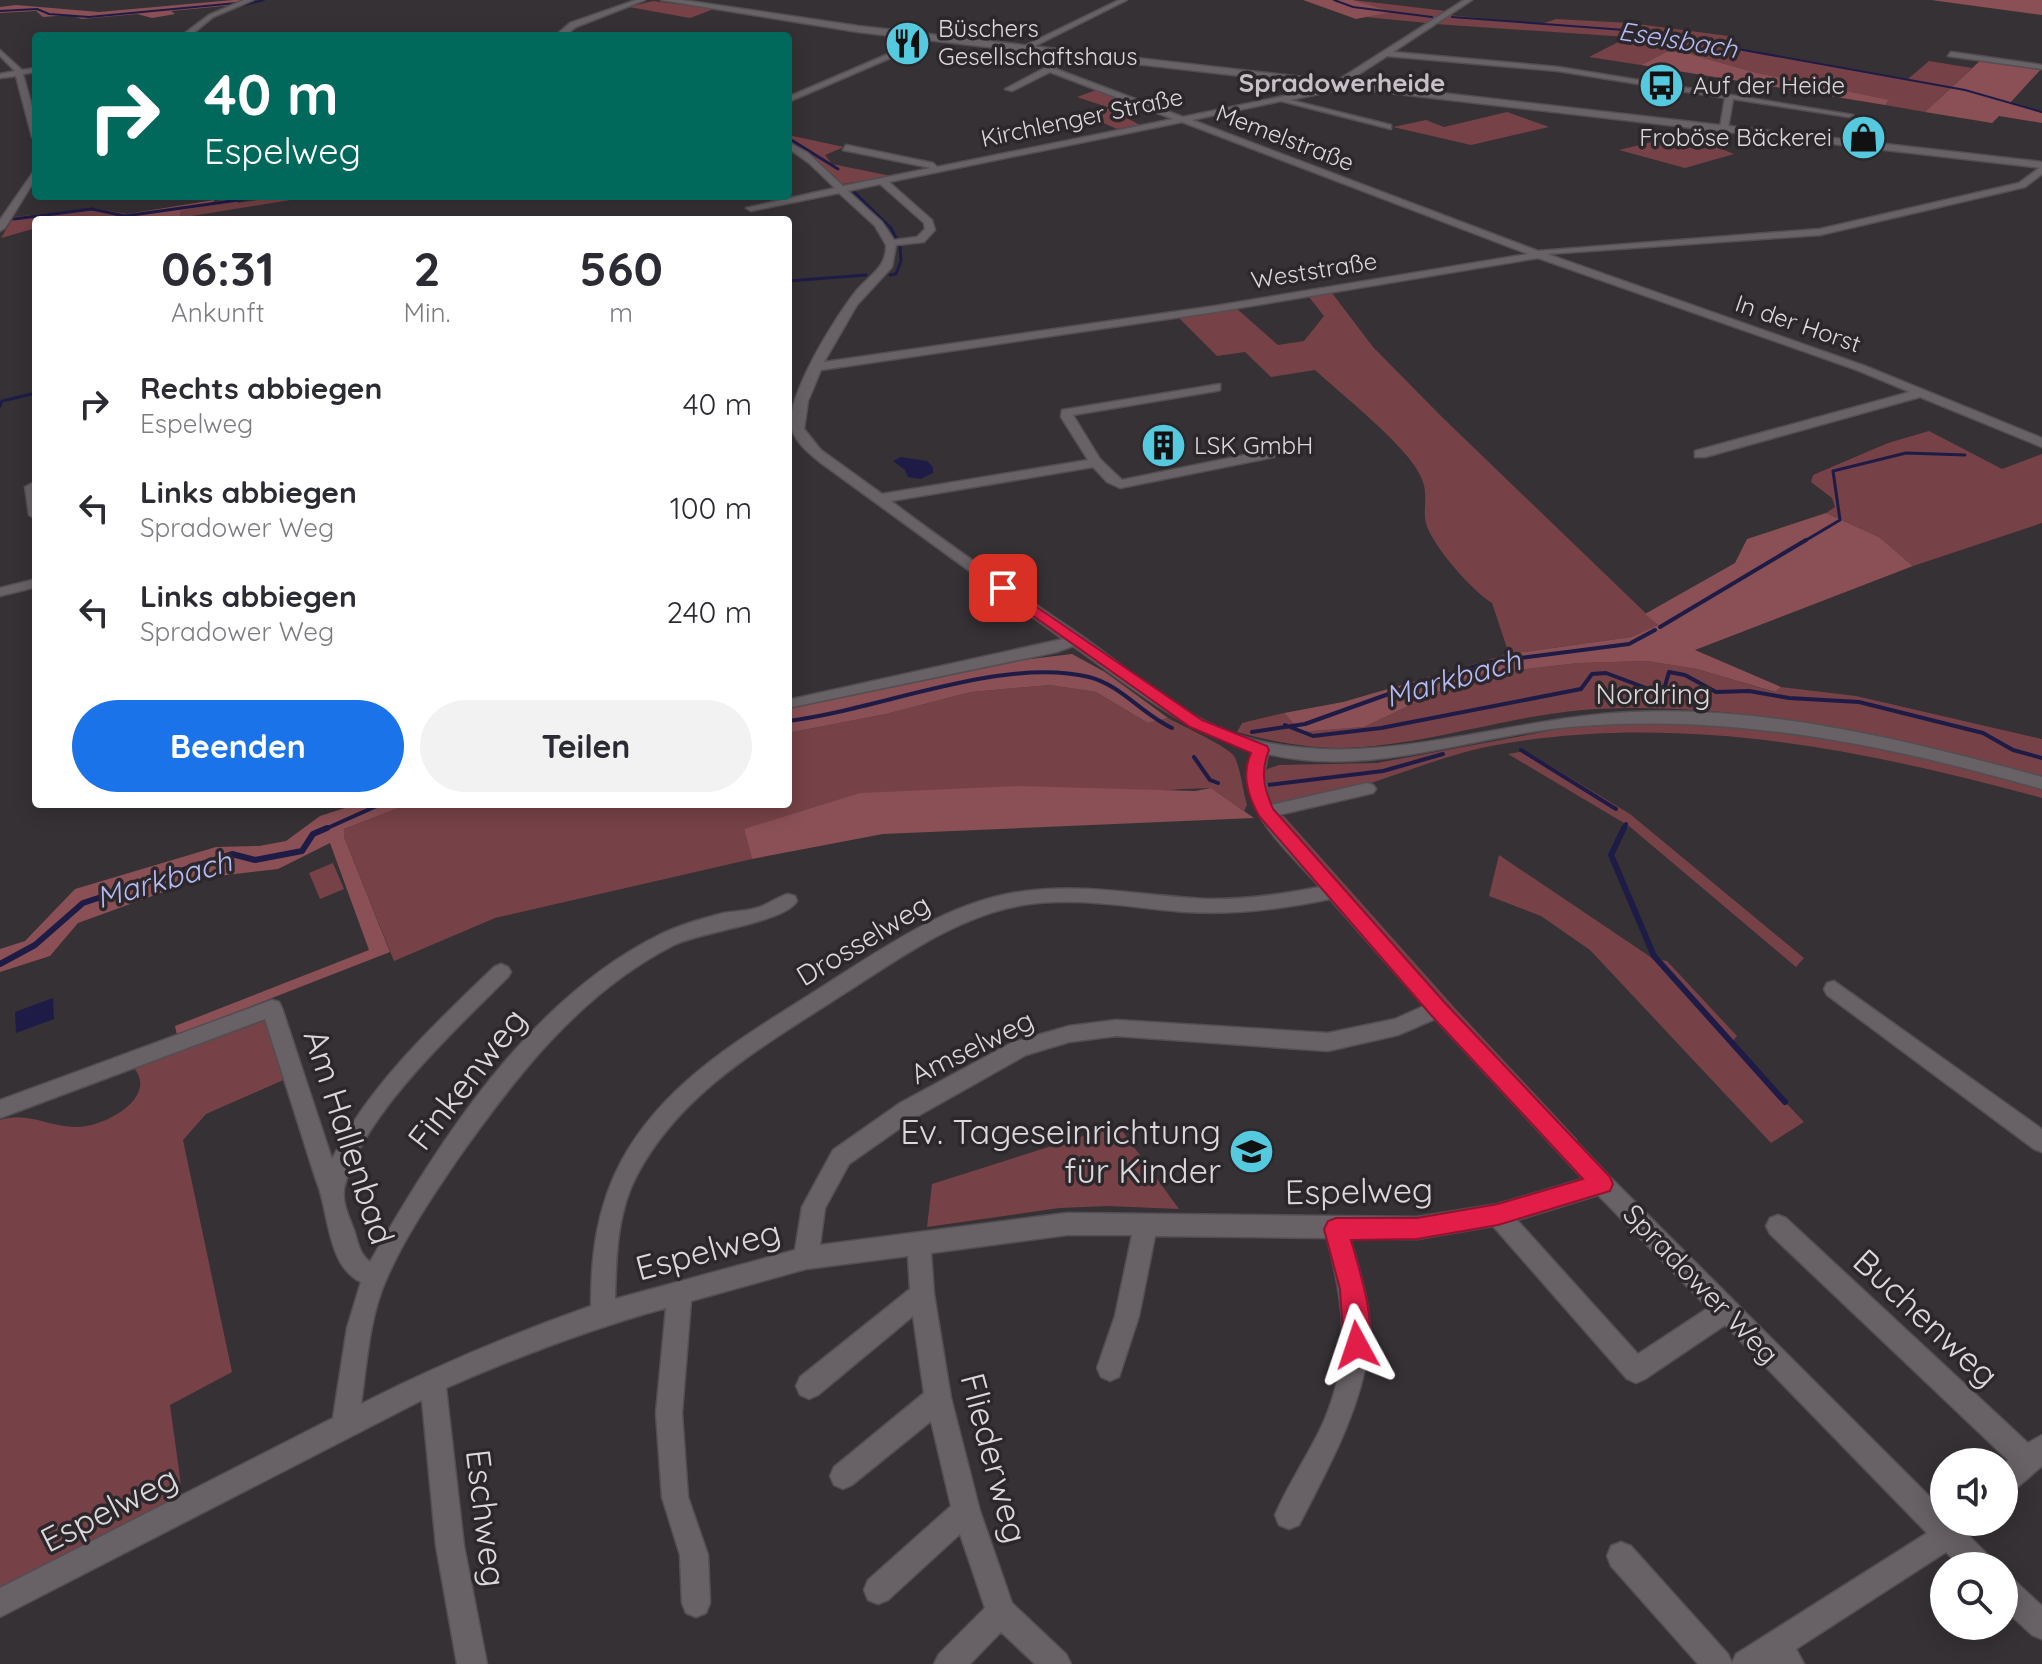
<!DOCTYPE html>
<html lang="de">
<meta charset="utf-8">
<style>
:root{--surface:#fff;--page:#f2f2f3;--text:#2b2b33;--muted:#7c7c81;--accent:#1a73e8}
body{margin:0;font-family:Quicksand,sans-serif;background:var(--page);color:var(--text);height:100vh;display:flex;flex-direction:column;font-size:30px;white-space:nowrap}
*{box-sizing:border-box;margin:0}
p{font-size:26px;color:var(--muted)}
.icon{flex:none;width:44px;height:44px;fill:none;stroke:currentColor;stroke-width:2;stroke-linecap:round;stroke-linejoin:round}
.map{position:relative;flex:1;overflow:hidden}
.side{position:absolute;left:32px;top:216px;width:760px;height:592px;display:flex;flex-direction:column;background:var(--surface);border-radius:8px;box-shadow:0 4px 20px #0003}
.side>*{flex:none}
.guide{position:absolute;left:32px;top:32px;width:760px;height:168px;border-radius:8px;box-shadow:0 4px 20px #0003;background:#00695c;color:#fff;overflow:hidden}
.fabs{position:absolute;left:1930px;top:1448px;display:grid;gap:16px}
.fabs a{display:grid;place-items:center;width:88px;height:88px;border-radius:50%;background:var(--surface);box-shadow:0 4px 20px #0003;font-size:40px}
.pin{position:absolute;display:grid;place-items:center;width:68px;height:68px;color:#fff;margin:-34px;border-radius:16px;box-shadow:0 4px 12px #0006}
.me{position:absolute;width:88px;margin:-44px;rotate:355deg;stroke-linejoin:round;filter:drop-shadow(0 0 6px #0008)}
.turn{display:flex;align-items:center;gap:28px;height:168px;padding:0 40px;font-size:36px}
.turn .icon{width:104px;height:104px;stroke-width:2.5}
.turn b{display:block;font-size:56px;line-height:68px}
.eta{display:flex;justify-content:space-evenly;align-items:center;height:136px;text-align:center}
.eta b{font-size:48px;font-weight:700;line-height:56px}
.action{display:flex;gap:16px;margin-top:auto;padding:16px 40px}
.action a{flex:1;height:92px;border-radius:48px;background:var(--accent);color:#fff;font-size:32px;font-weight:700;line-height:92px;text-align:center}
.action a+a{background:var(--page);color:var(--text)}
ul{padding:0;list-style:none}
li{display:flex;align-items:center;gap:24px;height:104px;padding:0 40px}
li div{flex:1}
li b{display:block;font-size:30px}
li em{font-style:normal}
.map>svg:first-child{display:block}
.green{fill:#764247}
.forest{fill:#8a5055}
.water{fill:#1e1c47}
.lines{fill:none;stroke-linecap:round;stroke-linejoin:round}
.stream-far3{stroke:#1e1c47;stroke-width:2}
.stream-far2{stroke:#1e1c47;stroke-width:3}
.stream-far1{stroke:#1e1c47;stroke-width:4}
.stream{stroke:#1e1c47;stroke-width:6}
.minor-casing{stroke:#524e52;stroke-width:3}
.secondary-casing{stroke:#524e52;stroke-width:3}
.minor{fill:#686267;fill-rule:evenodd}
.secondary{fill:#686267;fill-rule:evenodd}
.route{fill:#e11d48;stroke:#92132f;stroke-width:2}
.labels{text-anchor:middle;stroke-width:7;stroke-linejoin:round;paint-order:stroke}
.far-poi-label{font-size:24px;fill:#dbd8db;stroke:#2c272b;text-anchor:start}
.far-street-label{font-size:24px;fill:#dbd8db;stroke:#2c272b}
.far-water-label{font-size:26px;font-style:italic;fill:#b6baf6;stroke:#2c272b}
.far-quarter-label{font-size:26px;font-weight:bold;fill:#c7c1c7;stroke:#2c272b}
.street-label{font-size:28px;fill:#dbd8db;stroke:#2c272b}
.water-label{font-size:30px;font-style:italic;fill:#b6baf6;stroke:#2c272b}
.near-street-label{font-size:34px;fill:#dbd8db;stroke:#2c272b}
.near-poi-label{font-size:34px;fill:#dbd8db;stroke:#2c272b;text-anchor:end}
</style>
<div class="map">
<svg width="2042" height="1664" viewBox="0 0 2042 1664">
<rect width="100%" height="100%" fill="#363135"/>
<!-- green -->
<path class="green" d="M1353 0 1446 11 1427 23 1365 17 1389 12Z
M653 1 714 9 690 18 629 7Z
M1448 15 1541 24 1556 19 1630 23 1736 37 1724 46 1908 79 1929 61 1972 68 1925 112 1885 105 1888 101 1757 73 1672 49 1641 65 1589 57 1628 37 1435 24Z
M1096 90H1100L1151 108 1121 115 1140 125 1117 129 1087 116 1110 108 1077 97Z
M1507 112 1549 127 1471 145 1393 127 1426 120 1444 127Z
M788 135 844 147 825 155 832 164 891 176 843 184 811 155 788 141Z
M1664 139 1697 150 1714 146 1734 154 1685 168 1619 150Z
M237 196 238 203 283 196H315L180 218 179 211Z
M94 208 127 214 114 219 36 220V228L1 238 14 217Z
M1332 293 1373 347 1442 417 1658 625 1631 637 1509 654 1492 603C1473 592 1431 544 1426 523 1422 507 1430 495 1420 475 1407 446 1341 394 1315 370L1271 377 1245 352 1217 356 1177 316 1236 308 1278 345 1304 341 1324 316 1309 297Z
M1929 431 2002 469 2042 454V523L1913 566 1879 537 1826 513 1835 507 1832 498 1811 482 1813 475 1888 443Z
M1647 661 1697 669 1774 692 1781 687 1856 696 2042 739V776C1893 738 1738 699 1583 710 1501 717 1421 747 1339 748 1305 748 1269 741 1237 732L1242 723 1284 713 1301 732 1364 727 1474 675 1579 663Z
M1050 685 1096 692 1148 723 1168 718C1182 726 1227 746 1234 756 1240 766 1243 791 1247 805L1244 811 1211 788 1181 789 744 829 752 859 495 918 394 961 344 837V829L409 804H788V733L886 714 971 692Z
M1646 723C1677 724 1707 725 1738 727 1841 735 1943 763 2042 790V798C1867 750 1684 713 1502 744 1453 752 1409 771 1362 786 1334 796 1303 800 1274 807L1265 794 1262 779 1267 769 1279 765 1377 763 1570 727Z
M1526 751 1630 814 1804 958 1796 967 1629 826 1508 754Z
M1284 816 1454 1007 1578 1140 1573 1142 1449 1011 1278 817Z
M1499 855 1652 958 1667 961 1737 1036 1730 1044 1804 1122 1771 1143 1590 950 1541 916 1489 896Z
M333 863 344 889 320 899 309 873Z
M269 1019 288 1078 206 1114 183 1140 232 1372 170 1405 183 1500 0 1592V1120C26 1111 50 1127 76 1127 103 1128 159 1098 134 1068Z
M1118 1125 1179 1209 1108 1206 1059 1208 927 1227 932 1184Z"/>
<!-- forest -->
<path class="forest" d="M233 0H247L234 5 171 11 175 14 152 18 137 14 82 19 70 15 43 17 36 11 0 13V7L16 5 99 12Z
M1303 0H1353L1392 12 1356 19Z
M1931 0H2042V15Z
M1672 49 1757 73 1889 100 1885 105 1641 65Z
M1982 59 2042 68 2010 103 2042 113V123L1999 116 1992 123 1925 112Z
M214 200 213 204 180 211V218L91 220 114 219 127 214Z
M1826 513 1879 537 1913 566 1695 650 1781 687 1775 692 1697 669 1647 661 1579 663 1474 675 1364 727 1301 732 1284 713 1343 702 1509 654 1631 637 1658 625 1645 614 1735 563 1747 539Z
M1072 654 1105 672 1168 718 1148 723 1096 692 1050 685 971 692 886 714 788 733V708L1022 660Z
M1019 786 1195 791 1211 788 1254 818 883 834 752 859 744 829 860 793Z
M357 804H409L344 829V837L390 952 177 1035 175 1026 369 950 330 843 278 869 202 878 78 923 50 956 0 972V949L25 941 75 889 216 847 259 846 286 841 320 816Z"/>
<!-- water -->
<path class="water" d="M901 457 927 461 933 467V473L921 479 908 477 905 470 893 461Z
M53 998 54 1019 16 1033 15 1012Z"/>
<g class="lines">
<!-- stream-far3 -->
<path class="stream-far3" d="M1334 0 1353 7 1432 17
M244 5 264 0
M0 11 37 9 49 14 89 17 237 3
M1452 17 1638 31 1965 90 2042 112"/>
<!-- stream-far2 -->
<path class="stream-far2" d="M788 138 838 169
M851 189 891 228 897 240
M14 219 92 209 125 216 267 196
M890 275 896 274 901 261 900 246
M788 281 866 275
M0 406 2 401 36 393
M1803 542 1840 520 1833 471 1906 453 1965 455"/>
<!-- stream-far1 -->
<path class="stream-far1" d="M1660 627 1806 540
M788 721C879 710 1002 656 1089 677 1121 685 1143 715 1172 728
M1285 725 1313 736 1381 728 1581 689 1592 674 1606 673 1654 691 1665 686 1669 672 1685 675 1716 692 1749 691 1789 698 1859 702 1983 733 2013 750 2042 758
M1252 732 1305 724 1422 682 1489 662 1629 644 1655 630
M1521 750 1616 809
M1194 757 1210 780 1218 783
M1268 785 1383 771 1443 754
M323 830 381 804
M1623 830 1626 824"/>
<!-- stream -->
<path class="stream" d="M1624 828 1611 855 1654 956 1785 1102
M0 964 35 945 83 903 232 854 255 860 302 851 313 834 327 828"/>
<defs>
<path id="minor" d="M244 0H253L213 17 190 36H181L209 15Z
M636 0H645L576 27 564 36H555L570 23Z
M1119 0H1127L1027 50 1020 48Z
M1464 0H1472L1393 52 1558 67 1853 115 1849 117 1733 99 1728 128 1724 131 1720 128 1725 98 1558 71 1387 56 1333 91 1290 100 1391 125V129L1281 101 1192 120 1538 251 1820 229 2019 183 2042 166V174L2025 187 1820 235 1547 254 1865 366 2042 438V447L1920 397 1705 457H1695V451L1910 392 1857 370 1538 258 1215 312 821 370 808 401 804 429 821 450 882 494 1088 460 1061 417 1062 410 1220 384V390L1216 391 1073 415 1100 459 1122 480 1269 450 1274 451V457L1120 488 1107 482 1093 467 891 501C953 548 1019 593 1083 637 1131 671 1182 718 1240 736 1369 775 1503 717 1633 712 1771 706 1910 741 2042 777V789C1891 746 1738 714 1581 726 1477 733 1373 779 1268 754L1264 774 1271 805 1367 783 1373 785 1376 789 1373 793 1278 815 1445 1003 1610 1177 1944 1511V1522H1975L1968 1535 1989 1556 1993 1566H1960L1946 1552 1796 1649 1804 1664H1698L1611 1566 1607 1556 1611 1546 1621 1542 1631 1546 1728 1654 1732 1663 1736 1654 1927 1533 1725 1325 1645 1379 1636 1383 1627 1379 1493 1226 1417 1239 1350 1238C1359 1270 1374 1314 1369 1347 1360 1412 1328 1468 1299 1525L1289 1529 1279 1525 1275 1515C1289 1482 1310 1453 1324 1421 1352 1356 1344 1303 1327 1238L1155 1236 1139 1316 1119 1377 1110 1381 1101 1377 1097 1368 1115 1316 1132 1235H1067L931 1253 934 1294 951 1398 980 1511 1012 1603 1066 1654 1071 1664H1035L1001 1632 970 1664H934L939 1654 985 1608 960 1534 888 1600 878 1604 868 1600 864 1590 868 1580 951 1506 931 1421 852 1485 843 1489 834 1485 830 1476 834 1467 924 1393 913 1316 818 1395 809 1399 800 1395 796 1386 800 1377 910 1289 908 1256 806 1269 691 1301 682 1413 688 1497 708 1555 710 1603 706 1613 696 1617 686 1613 682 1603 680 1555 662 1497 656 1413 666 1308C590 1329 519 1356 446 1388L464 1546 487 1664H457L436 1546 422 1400 0 1617V1588L333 1418 347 1328 361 1282C326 1266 329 1208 316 1180L265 1019 0 1118V1100L272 1000 279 1002 282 1008 332 1159C370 1084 434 1025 494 967L501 964 508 967 511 972 508 977C457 1028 359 1118 344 1189 342 1203 349 1217 354 1230 358 1242 359 1254 370 1262 440 1140 530 998 661 934 680 925 704 918 724 913 736 911 749 911 760 907 770 903 778 897 788 894L795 896 797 901C784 923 702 931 674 945 580 993 516 1076 457 1160 432 1197 404 1238 386 1280 369 1319 367 1363 361 1404 436 1366 512 1334 591 1306 591 1255 597 1206 622 1160 667 1078 749 1034 825 985 887 946 951 900 1026 891 1086 883 1146 896 1206 899 1244 900 1283 894 1320 887 1287 849 1231 806 1253 750 1185 733 1130 686 1073 646L1057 652 788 708V700L792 699 1063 639 821 463C810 454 797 444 792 430 783 400 837 314 857 290 870 275 887 267 886 245L875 226 839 193 751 211 746 208 835 188 809 163 788 148V142L808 153 843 186 931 168 843 150 846 145 933 163 937 167 1173 119 1050 72 1012 91 1005 89 1075 52 1082 54 1056 69 1183 117 1327 87ZM1182 122 1528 254 1215 306 824 362 857 305 892 267 896 245 924 242 935 230 932 220 889 182ZM880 184 924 223 925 229 917 237 894 240 882 222 848 191ZM1330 899 1424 1006 1395 1019 1328 1033 1116 1020 1069 1026 1013 1042 900 1103 833 1150 802 1207 795 1250 615 1299C616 1257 617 1212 637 1175 682 1090 767 1044 845 993 900 958 957 916 1023 905 1077 896 1132 908 1186 912 1235 915 1282 909 1330 899ZM1435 1019 1583 1179 1498 1204 1417 1217 1067 1213 820 1245 825 1208 849 1164 916 1117 1026 1055 1069 1042 1116 1036 1328 1051 1398 1035ZM1598 1195 1708 1308 1638 1354 1517 1220Z
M930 36 937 38 788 102V97Z
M0 50 22 70 36 68V72L23 74 36 121V140L32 137 16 76 0 78V74L15 71 0 56Z
M1951 52 2042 65V69L1948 56Z
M36 168V178L5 228 0 231V220Z
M36 481V519L29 515 25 487Z
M36 579V587L0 596V588Z
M1834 981 2042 1129V1152L2034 1149 1827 995 1824 989 1827 983Z
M1778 1215 1786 1218 2028 1443 2042 1435V1466L2013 1491 2004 1495V1464L2008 1460 1770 1234 1766 1226 1770 1218Z
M2004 1576 2014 1580 2042 1606V1639L2032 1635 2004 1609Z"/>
<path id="secondary" d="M661 0H682L858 26 2042 162V168L858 32Z"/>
</defs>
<!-- minor casing -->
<use href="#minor" class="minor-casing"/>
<!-- secondary casing -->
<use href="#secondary" class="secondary-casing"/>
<!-- minor -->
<use href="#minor" class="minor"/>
<!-- secondary -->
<use href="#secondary" class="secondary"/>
</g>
<!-- route -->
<path class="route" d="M1003 584 1202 720 1267 746 1269 750C1260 772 1264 788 1273 809L1445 1003 1610 1177 1613 1184 1610 1191 1498 1225 1417 1239 1351 1240C1359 1269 1378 1325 1366 1353L1357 1357 1348 1353 1344 1345 1340 1289 1324 1229 1328 1221 1336 1218H1417L1498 1204 1583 1179 1431 1015 1259 816C1248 796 1241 775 1251 753L1190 727 998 591V585Z"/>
<!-- icons -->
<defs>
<symbol id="restaurant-disc" viewBox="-11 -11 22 22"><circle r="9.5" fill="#55cadf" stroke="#2c272b"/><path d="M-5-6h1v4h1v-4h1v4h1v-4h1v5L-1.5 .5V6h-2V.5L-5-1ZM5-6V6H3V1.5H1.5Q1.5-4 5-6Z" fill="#111"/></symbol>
<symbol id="bus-disc" viewBox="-11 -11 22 22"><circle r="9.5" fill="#55cadf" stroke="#2c272b"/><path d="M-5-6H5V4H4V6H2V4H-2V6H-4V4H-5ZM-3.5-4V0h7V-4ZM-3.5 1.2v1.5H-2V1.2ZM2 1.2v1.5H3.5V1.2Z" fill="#111"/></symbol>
<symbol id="shop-disc" viewBox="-11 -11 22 22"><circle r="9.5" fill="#55cadf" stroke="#2c272b"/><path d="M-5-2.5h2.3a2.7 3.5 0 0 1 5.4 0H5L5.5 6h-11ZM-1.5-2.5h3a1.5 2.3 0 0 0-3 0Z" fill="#111"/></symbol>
<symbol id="building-disc" viewBox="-11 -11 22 22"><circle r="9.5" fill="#55cadf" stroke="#2c272b"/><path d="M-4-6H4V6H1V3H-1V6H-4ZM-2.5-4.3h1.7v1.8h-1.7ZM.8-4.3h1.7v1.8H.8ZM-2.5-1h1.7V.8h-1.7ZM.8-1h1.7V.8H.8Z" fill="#111"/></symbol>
<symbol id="school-disc" viewBox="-11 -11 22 22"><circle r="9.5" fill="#55cadf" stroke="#2c272b"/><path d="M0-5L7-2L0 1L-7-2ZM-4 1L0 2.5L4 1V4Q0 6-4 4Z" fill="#111"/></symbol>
</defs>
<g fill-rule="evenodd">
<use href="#restaurant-disc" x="882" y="18" width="51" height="51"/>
<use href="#bus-disc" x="1636" y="60" width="51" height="51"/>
<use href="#shop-disc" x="1838" y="112" width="51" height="51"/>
<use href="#building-disc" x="1138" y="420" width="51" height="51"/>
<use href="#school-disc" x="1226" y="1126" width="51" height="51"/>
</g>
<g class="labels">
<!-- far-poi labels -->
<g class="far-poi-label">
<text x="938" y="37">Büschers<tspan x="938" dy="28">Gesellschaftshaus</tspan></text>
<text x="1693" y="94">Auf der Heide</text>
<text x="1832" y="146" text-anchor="end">Froböse Bäckerei</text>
<text x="1194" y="454">LSK GmbH</text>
</g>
<!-- far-street labels -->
<g class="far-street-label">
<text transform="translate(1082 118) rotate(-12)" y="8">Kirchlenger Straße</text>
<text transform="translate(1285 138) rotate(21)" y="8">Memelstraße</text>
<text transform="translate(1314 271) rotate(-9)" y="8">Weststraße</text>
<text transform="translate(1798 324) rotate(19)" y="8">In der Horst</text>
</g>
<!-- far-water labels -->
<g class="far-water-label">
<text transform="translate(1678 40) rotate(9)" y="9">Eselsbach</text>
</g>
<!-- far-quarter labels -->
<g class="far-quarter-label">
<text x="1342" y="92">Spradowerheide</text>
</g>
<!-- street labels -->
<g class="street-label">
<text x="1653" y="704">Nordring</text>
<text transform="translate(863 940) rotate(-31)" y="10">Drosselweg</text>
<text transform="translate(972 1047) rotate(-26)" y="10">Amselweg</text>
<text transform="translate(1701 1284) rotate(46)" y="10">Spradower Weg</text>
</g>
<!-- water labels -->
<g class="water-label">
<text transform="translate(1453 679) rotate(-16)" y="10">Markbach</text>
<text transform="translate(164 880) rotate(-16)" y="10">Markbach</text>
</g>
<!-- near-street labels -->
<g class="near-street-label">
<text transform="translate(467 1079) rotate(-52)" y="12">Finkenweg</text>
<text transform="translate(349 1137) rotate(72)" y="12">Am Hallenbad</text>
<text transform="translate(1359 1191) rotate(-1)" y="12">Espelweg</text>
<text transform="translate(708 1250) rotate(-15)" y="12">Espelweg</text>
<text transform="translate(1926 1318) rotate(43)" y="12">Buchenweg</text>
<text transform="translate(994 1458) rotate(75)" y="12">Fliederweg</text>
<text transform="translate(109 1509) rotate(-27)" y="12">Espelweg</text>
<text transform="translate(486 1518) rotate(83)" y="12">Eschweg</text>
</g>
<!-- near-poi labels -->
<g class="near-poi-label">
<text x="1221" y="1144">Ev. Tageseinrichtung<tspan x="1221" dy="39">für Kinder</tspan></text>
</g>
</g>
</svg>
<div class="fabs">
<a><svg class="icon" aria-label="sound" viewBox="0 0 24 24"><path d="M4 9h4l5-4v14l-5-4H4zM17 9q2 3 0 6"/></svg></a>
<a><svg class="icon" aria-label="search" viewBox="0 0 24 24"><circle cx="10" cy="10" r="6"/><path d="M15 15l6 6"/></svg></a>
</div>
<div class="pin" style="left:1003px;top:588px;background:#d93025"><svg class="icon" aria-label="arrive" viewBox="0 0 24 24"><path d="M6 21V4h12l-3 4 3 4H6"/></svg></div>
<svg class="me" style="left:1357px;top:1345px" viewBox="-20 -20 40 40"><path d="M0-17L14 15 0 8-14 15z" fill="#e11d48" stroke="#fff" stroke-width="4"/></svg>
<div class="guide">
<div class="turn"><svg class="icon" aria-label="right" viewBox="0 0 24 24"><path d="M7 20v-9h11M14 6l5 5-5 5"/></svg><div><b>40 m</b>Espelweg</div></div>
</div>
<section class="side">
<div class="eta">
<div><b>06:31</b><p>Ankunft</p></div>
<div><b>2</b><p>Min.</p></div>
<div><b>560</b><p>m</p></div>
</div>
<ul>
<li><svg class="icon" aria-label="right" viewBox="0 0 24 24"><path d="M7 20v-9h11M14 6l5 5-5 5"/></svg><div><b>Rechts abbiegen</b><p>Espelweg</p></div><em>40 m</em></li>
<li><svg class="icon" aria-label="left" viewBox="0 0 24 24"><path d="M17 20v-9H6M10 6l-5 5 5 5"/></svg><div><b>Links abbiegen</b><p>Spradower Weg</p></div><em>100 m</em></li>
<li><svg class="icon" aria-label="left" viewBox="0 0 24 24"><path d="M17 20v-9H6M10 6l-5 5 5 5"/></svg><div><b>Links abbiegen</b><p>Spradower Weg</p></div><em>240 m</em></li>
</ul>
<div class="action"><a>Beenden</a><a>Teilen</a></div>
</section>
</div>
